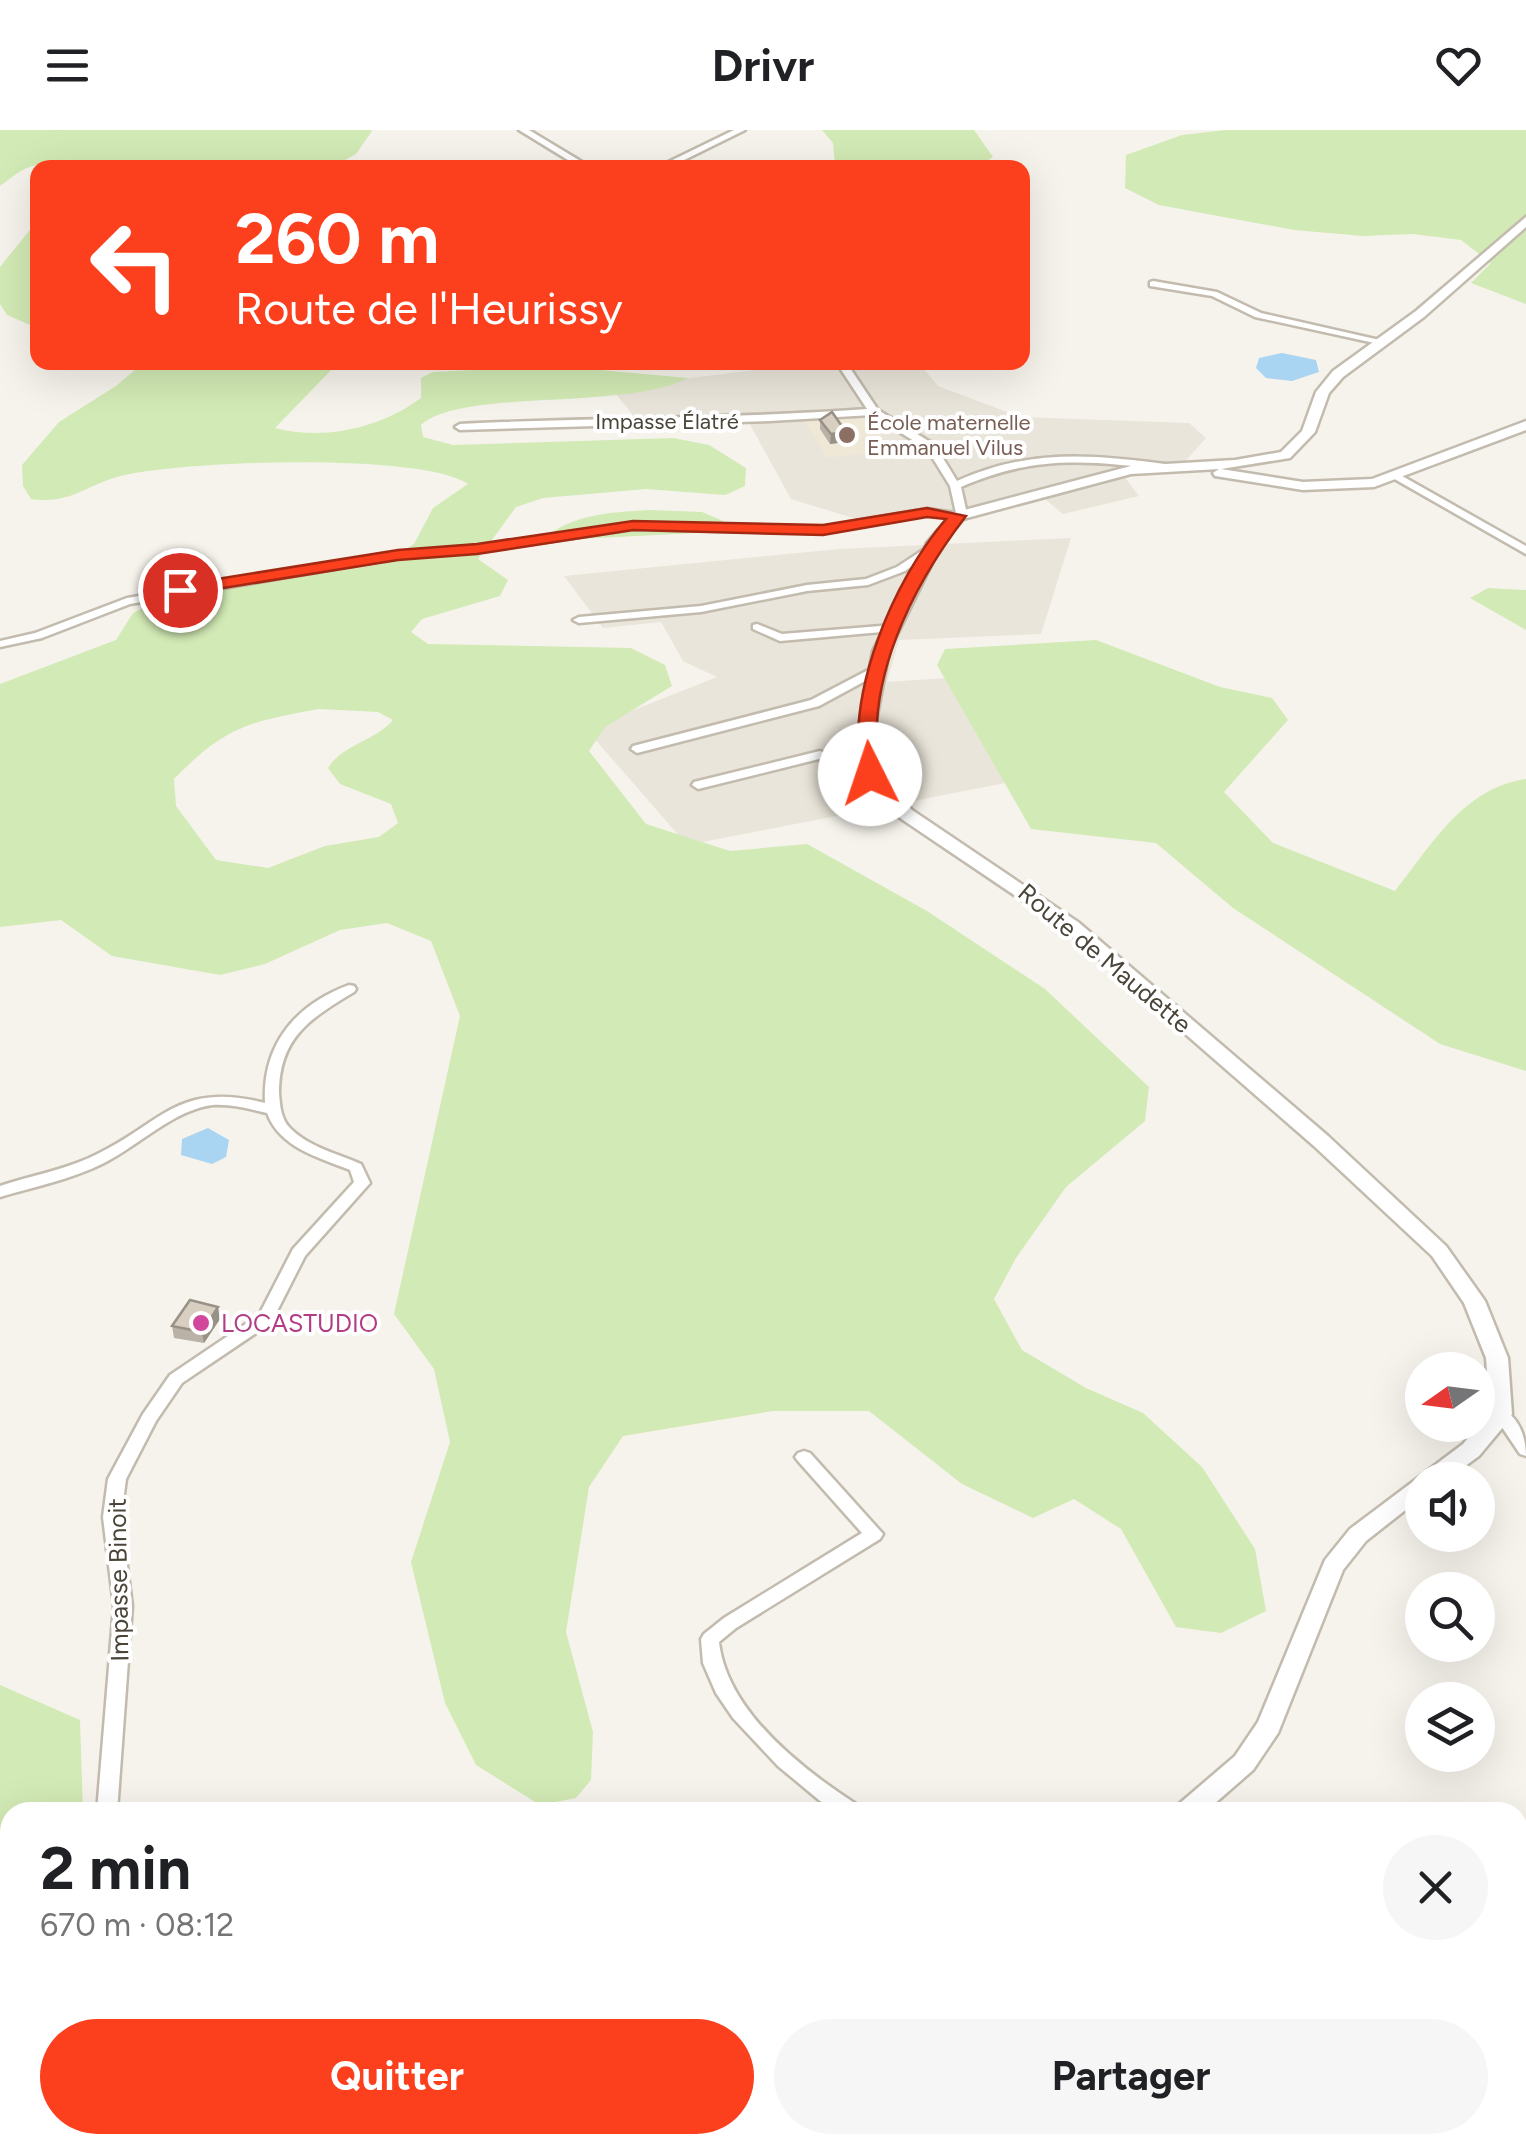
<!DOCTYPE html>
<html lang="fr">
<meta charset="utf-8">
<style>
:root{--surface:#fff;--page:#f6f6f6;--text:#202124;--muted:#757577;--accent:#fc3f1d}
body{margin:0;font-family:Figtree,sans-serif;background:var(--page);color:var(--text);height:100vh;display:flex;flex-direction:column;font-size:38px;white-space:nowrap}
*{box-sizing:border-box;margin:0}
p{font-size:32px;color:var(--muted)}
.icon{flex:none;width:55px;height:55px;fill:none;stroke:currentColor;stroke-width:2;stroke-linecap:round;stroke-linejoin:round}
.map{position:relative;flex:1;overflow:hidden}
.sheet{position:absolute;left:0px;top:1672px;width:1528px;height:352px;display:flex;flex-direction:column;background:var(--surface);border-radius:30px 30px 0 0;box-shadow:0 10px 40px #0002}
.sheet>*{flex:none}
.top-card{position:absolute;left:30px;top:30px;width:1000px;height:210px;border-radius:20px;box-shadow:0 10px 40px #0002;background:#fc3f1d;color:#fff;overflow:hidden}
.needle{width:65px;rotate:256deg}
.fabs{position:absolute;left:1405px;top:1222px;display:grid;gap:20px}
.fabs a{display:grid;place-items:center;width:90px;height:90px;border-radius:50%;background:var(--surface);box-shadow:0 10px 40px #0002;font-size:50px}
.pin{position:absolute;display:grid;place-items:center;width:85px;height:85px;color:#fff;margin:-42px;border:5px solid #fff;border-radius:50%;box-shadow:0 2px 10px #0007}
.me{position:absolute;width:110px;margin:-55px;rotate:356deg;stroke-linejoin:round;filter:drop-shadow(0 0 8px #0008)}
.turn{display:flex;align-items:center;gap:35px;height:210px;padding:0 40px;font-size:45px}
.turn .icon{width:130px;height:130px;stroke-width:2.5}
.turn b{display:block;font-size:70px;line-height:85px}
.round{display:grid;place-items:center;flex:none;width:105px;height:105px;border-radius:52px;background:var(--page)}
.overview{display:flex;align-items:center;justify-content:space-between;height:170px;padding:0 40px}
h1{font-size:60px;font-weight:700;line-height:75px}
.button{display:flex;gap:20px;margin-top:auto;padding:20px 40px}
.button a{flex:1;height:115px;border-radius:60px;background:var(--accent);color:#fff;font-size:40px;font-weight:700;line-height:115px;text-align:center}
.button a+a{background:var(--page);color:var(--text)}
header{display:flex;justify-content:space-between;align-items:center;height:130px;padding:0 40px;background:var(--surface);font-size:45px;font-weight:700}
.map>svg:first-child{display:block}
.residential{fill:#eae5da}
.education{fill:#efe8d6}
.green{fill:#d2eab5;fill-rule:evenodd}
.water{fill:#a9d4f2}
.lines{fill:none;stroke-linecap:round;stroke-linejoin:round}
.minor-casing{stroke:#c2bbae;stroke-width:5}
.tertiary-casing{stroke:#c2bbae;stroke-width:5}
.minor{fill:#fff;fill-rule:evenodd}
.tertiary{fill:#fff;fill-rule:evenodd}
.wall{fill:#bab2a6}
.shaded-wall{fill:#979187}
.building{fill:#d8cfc1;stroke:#979187;stroke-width:2.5}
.route{fill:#fc3f1d;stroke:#a42913;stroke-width:2.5}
.education-dot{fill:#8d6e63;stroke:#fff;stroke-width:4}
.hotel-dot{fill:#d1479c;stroke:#fff;stroke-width:4}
.labels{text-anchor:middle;stroke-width:8;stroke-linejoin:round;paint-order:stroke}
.far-street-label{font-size:22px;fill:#4b4439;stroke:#fff}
.far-education-label{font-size:22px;fill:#785e54;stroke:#fff;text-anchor:start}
.street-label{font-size:25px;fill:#4b4439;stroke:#fff}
.hotel-label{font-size:25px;fill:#b23c85;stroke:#fff;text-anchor:start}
</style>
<header><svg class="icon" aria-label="menu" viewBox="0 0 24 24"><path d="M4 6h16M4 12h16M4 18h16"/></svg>Drivr<svg class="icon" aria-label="heart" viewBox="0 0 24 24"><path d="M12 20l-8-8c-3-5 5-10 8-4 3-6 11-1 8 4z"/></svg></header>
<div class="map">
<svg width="1526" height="2023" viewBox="0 0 1526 2023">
<rect width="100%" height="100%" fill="#f6f3ec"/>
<!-- residential -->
<path class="residential" d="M775 233H919L938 256 1021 287 1189 293 1206 308 1182 335 1120 341 1139 366 1063 384 1034 360 952 382 928 381 866 392 791 369 747 289 638 291 611 258 778 237Z
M1071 408 1041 504 899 510 887 552 960 547 1026 649 687 715 586 599 717 547 683 531 661 492 603 498 564 446 839 419Z"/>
<!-- education -->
<path class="education" d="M872 284 901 302 861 308 871 323 827 328 804 290Z"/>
<!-- green -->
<path class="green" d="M0 0H371L372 1 356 24 333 37 56 38C33 28 18 43 0 56Z
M822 0H974L993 27 979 37H835L833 13Z
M1226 0H1526V174L1471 153 1491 133 1461 110 1413 104 1363 106 1294 100 1159 75 1125 58 1126 25 1182 5Z
M37 91V198L7 185 0 174V137Z
M143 233H338L275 298C323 311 381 298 421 268V248L433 242 556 236 688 248C625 281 462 258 421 295L423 307 453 315 673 308 709 315 746 338 745 356 725 365 646 359 543 368 516 377 478 429 508 450 500 466 422 489 411 502 428 514 631 518 665 535 672 556 605 597 589 621 646 694 730 721 807 714 927 781 1045 859 1149 957 1145 991 1066 1057 1016 1128 994 1169 1022 1220 1086 1258 1143 1283 1202 1337 1255 1419 1266 1481 1221 1503 1176 1497 1121 1399 1074 1369 1033 1388 962 1354 869 1281H773L623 1306 589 1357 566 1502 593 1602 591 1650 576 1668 540 1675 476 1635 445 1573 411 1432 450 1312 434 1239 394 1184 460 886 431 811 387 793 340 800 265 834 220 845 112 826 61 790 0 797V554L116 510 133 483 161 469 383 434 414 414 433 378 468 354C420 322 187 331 125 345 87 353 73 375 31 369L23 356 22 335 59 292 116 256ZM319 579 378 582 393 590C375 611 342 615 328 638L340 654 391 674 398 693 379 707 325 716 268 738 216 730 176 676 174 649C226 596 248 592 319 579Z
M650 380 702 382 723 391 715 402 559 410 554 401C583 383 617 382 650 380Z
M1488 458 1526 460V500L1470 468Z
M1096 510 1220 557 1272 568 1288 590 1224 662 1273 713 1395 761C1431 716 1463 658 1526 649V941L1440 914 1233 778 1156 713 1031 699 937 535 945 519Z
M0 1555 80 1590 83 1681 10 1682V1719L0 1724Z"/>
<!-- water -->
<path class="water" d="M1282 223 1316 230 1319 242 1292 251 1266 248 1256 238 1259 228Z
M208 998 229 1010 226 1027 212 1034 181 1025 182 1009Z"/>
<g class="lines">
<defs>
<path id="minor" d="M519 0H529L592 38H581Z
M734 0H745L668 38H656Z
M1153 151 1217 162 1261 183 1384 211 1379 214 1255 187 1212 166 1150 156V152Z
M836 232H846L878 280 935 315 957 351C1028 319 1090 324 1165 334L1170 337 1165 340C1088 330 1033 325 961 357L967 384 958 389 927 385 823 403 633 399 477 422 398 428 130 474 42 508 0 517V511L35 503 127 468 398 422 477 416 633 393 823 397 927 379 956 383 950 356 927 319 872 285 770 291 460 300 455 297 460 294C596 287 732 289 867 279Z
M1395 342 1526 416V424L1391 347 1390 345Z
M932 414 936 415V419L905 441 868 455 807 461 701 482 579 493 573 490 579 487 701 476 807 455 866 449 897 437Z
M757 494 782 504 893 495 899 498 893 501 780 511 753 499V495Z
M874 537 880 541 878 544 819 576 637 623 631 619 633 616 811 570Z
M820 621 876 644 870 648 866 647 819 629 698 659 692 655 694 652Z
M349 855 354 856 356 859 354 862C311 888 279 907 279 963 280 976 281 990 291 999 309 1017 338 1024 361 1034L370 1053 305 1126 271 1193 182 1253 156 1291 126 1349 121 1387 132 1476 117 1682H97L114 1476 103 1387 108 1349 143 1284 170 1245 259 1185 293 1119 354 1052 350 1040C318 1027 280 1018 267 983 249 979 232 974 213 975 175 979 138 1016 104 1033 72 1049 34 1057 0 1067V1056C29 1046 60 1041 89 1028 161 996 175 950 265 973 262 915 295 875 349 855Z
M1501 1278C1519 1287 1526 1307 1526 1326L1520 1324 1493 1284 1495 1280Z
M804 1321 810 1323 883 1404 880 1409 736 1498 719 1512C727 1582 803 1640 859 1676L862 1682H837L825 1675 778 1636 733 1588 716 1563 703 1533 701 1509 704 1504 724 1488 862 1403 798 1331 795 1327 798 1323Z
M114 2015H136L138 2023H116Z
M716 2015H743L739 2023H712Z"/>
<path id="tertiary" d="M1526 87V97L1424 187 1343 247 1329 263 1315 302 1290 328 1221 339 1303 352 1372 349 1526 291V300L1374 357 1303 360 1215 346 1213 343 1219 339 1131 344 963 389 941 415 889 521 872 612 878 643 912 680 1078 792 1328 1006 1446 1116 1485 1171 1508 1228 1512 1284 1509 1290 1479 1326 1446 1350H1422V1367L1366 1411 1343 1440 1278 1603 1253 1640 1205 1682H1175L1179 1674 1235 1626 1258 1592 1325 1430 1350 1399 1463 1314 1490 1282 1486 1228 1464 1173 1432 1126 1314 1016 1066 800 900 688 862 644 856 612 873 521 927 413 953 383 1131 336 1235 330 1281 322 1302 301 1316 262 1333 241 1416 181Z
M798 2015H829L825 2023H794Z"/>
</defs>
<!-- minor casing -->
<use href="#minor" class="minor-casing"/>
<!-- tertiary casing -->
<use href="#tertiary" class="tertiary-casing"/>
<!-- minor -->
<use href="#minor" class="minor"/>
<!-- tertiary -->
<use href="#tertiary" class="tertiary"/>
</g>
<!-- wall -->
<path class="wall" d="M820 290 845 312 830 314 820 299Z
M220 1189 204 1213 174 1208 172 1196Z"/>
<!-- shaded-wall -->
<path class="shaded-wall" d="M846 302 845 312 830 314 831 304Z
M218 1177 220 1189 204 1213 202 1202Z"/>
<!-- building -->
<path class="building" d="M832 282 846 302 831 304 820 290Z
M190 1170 218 1177 202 1202 172 1196Z"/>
<!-- route -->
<path class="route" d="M927 378 966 386C912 456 863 553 880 644L870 649 861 644C846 562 893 451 946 389L927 387 823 405 633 400 477 424 398 430 180 465 171 460 180 455 398 420 477 414 633 391 823 395Z"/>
<!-- markers -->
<circle class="education-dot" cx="847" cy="305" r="10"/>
<circle class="hotel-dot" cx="201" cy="1193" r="10"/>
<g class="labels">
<!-- far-street labels -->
<g class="far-street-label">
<text x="667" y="299">Impasse Élatré</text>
</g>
<!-- far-education labels -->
<g class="far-education-label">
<text x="867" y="300">École maternelle<tspan x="867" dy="25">Emmanuel Vilus</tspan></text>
</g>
<!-- street labels -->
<g class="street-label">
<text transform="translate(1105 828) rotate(40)" y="9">Route de Maudette</text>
<text transform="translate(118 1450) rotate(-91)" y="9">Impasse Binoit</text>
</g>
<!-- hotel labels -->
<g class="hotel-label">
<text x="221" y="1202">LOCASTUDIO</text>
</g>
</g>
</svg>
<div class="fabs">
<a><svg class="needle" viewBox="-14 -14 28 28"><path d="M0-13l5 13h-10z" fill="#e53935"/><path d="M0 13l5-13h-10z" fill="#757577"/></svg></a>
<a><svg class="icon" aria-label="sound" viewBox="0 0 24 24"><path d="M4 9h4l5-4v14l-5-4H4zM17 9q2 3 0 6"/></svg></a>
<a><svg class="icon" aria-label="search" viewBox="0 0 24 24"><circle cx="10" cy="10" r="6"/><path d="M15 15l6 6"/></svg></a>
<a><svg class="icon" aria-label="layers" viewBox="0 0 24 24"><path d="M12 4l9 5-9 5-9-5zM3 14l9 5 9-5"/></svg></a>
</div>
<div class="pin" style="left:180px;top:460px;background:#d93025"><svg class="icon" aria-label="arrive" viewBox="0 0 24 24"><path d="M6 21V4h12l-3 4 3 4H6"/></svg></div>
<svg class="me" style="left:870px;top:644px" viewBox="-20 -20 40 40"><circle r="19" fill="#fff"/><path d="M0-13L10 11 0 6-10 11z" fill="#fc3f1d"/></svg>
<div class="top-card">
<div class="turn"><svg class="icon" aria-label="left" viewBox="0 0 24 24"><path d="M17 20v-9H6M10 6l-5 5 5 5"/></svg><div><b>260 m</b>Route de l'Heurissy</div></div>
</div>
<section class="sheet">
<div class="overview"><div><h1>2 min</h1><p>670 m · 08:12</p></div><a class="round"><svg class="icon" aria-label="close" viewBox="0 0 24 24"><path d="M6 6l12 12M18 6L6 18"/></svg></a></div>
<div class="button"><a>Quitter</a><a>Partager</a></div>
</section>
</div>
